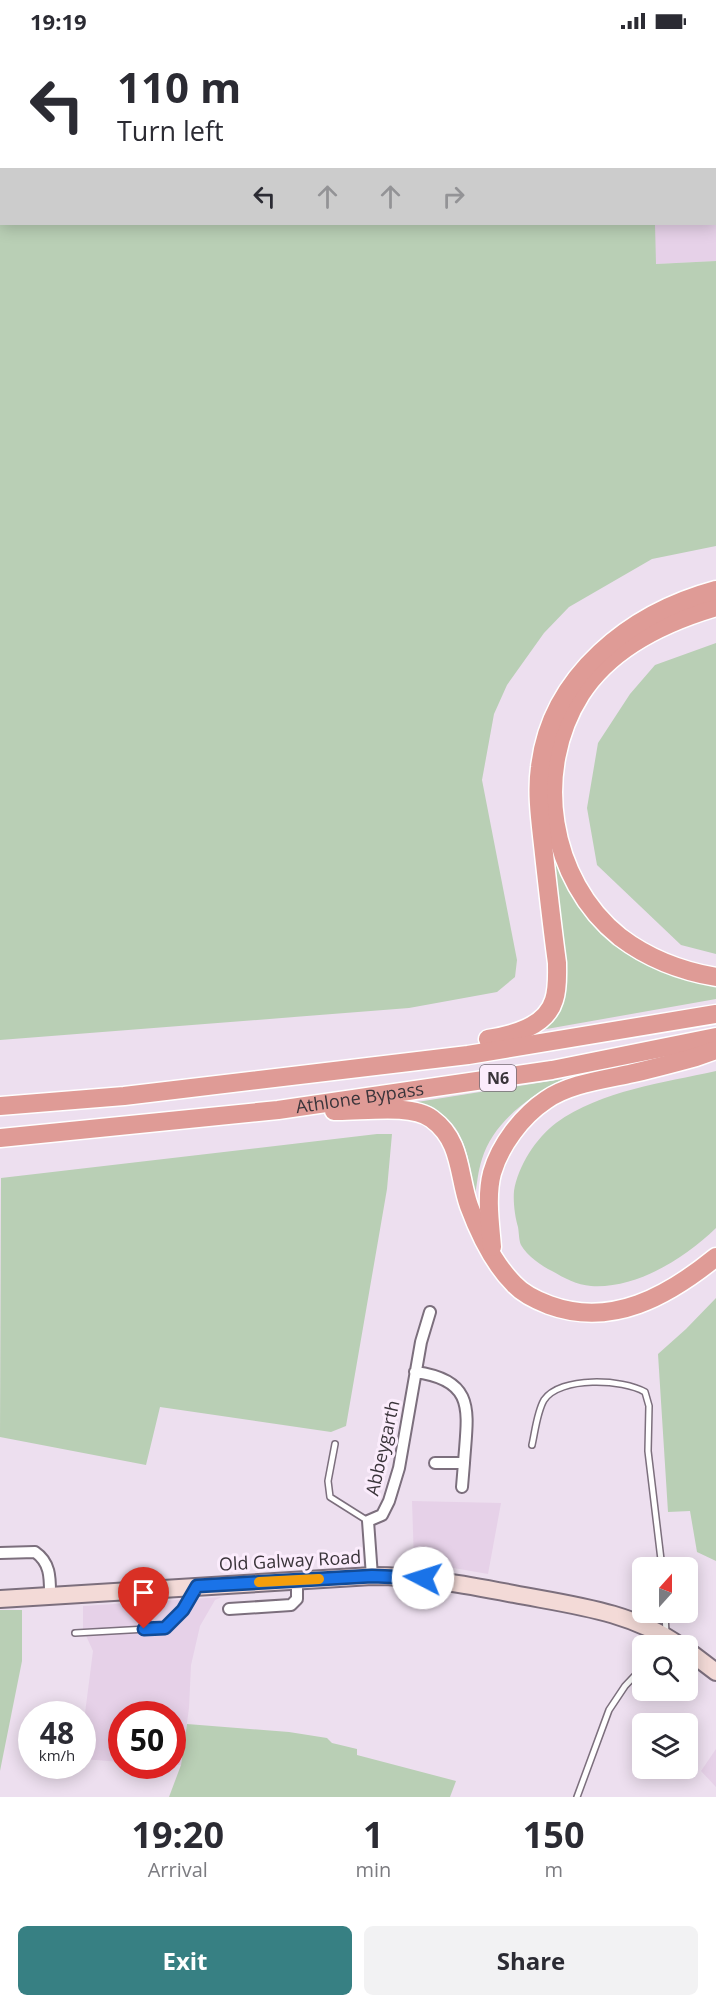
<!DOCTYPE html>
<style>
:root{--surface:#fff;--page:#f2f2f3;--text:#2b2b33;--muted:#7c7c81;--accent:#378083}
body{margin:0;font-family:"Open Sans",sans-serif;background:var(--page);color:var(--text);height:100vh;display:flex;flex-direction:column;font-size:22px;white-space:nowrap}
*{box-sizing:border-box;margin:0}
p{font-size:20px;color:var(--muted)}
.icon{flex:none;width:33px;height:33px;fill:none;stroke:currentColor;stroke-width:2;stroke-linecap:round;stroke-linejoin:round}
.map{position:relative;height:1755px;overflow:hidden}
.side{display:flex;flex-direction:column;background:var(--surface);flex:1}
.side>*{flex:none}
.guide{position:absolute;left:0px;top:0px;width:717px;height:183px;box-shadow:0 3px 15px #0003;background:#fff;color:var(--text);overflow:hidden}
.needle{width:39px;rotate:21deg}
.tools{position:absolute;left:632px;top:1515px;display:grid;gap:12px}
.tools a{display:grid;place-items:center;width:66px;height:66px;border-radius:9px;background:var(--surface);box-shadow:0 3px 15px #0003;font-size:30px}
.speed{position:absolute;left:18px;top:1659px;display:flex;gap:12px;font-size:30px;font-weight:700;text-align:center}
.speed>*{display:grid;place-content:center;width:78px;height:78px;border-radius:50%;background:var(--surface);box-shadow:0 3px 15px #0003;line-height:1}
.speed small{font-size:15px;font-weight:400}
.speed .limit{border:9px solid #d22;background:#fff;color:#111}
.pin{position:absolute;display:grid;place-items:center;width:51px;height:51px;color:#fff;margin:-62px -26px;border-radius:50% 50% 50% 0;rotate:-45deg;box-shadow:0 0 6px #0007}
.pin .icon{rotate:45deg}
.me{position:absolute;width:66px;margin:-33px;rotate:275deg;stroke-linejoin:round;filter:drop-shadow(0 0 4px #0008)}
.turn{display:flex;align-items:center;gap:21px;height:126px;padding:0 18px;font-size:27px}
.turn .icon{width:78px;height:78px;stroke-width:2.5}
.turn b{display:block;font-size:42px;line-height:51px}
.lanes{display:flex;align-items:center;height:57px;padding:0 18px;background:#0003;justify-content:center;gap:30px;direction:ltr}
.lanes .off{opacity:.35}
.eta{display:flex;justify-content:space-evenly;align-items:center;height:102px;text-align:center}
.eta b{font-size:36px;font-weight:700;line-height:42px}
.button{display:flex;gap:12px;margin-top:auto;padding:12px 18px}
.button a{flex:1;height:69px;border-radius:9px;background:var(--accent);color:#fff;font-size:24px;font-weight:700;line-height:69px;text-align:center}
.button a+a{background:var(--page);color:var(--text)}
.status{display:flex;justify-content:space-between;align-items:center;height:42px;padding:0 30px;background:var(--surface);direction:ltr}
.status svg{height:16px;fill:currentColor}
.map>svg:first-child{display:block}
.built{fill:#e6d1e8}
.green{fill:#b9cfb5}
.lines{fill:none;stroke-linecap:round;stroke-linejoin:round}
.service-casing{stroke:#7c6f7d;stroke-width:8}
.minor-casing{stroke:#7c6f7d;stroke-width:14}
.secondary-casing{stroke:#7c6f7d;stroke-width:20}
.trunk-casing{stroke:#fff;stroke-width:21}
.service{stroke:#fff;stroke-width:5}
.minor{stroke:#fff;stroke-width:10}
.secondary{stroke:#f3dad7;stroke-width:16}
.trunk{stroke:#df9b96;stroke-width:18}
.route-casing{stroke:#114b97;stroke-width:15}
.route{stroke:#1a73e8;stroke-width:10}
.slow{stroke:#f59e0b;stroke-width:10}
.labels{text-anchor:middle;stroke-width:6;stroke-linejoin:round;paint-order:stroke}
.shield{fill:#fbecfc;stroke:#746b74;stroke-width:1.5}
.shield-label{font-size:16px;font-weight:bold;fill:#3a343a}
.street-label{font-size:18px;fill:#3a343a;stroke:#fbecfc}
</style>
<div class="status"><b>19:19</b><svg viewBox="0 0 49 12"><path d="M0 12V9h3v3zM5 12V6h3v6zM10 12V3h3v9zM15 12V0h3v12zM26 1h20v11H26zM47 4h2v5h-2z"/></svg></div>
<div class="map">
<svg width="716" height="1755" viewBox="0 0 716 1755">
<rect width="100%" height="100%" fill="#eddfef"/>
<!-- built -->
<path class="built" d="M716 17V219L655 222V182H716Z
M412 1459 501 1461 488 1532 414 1519Z
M222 1555 215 1558 200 1584 191 1623 189 1666 181 1723H173L172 1672H122L121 1720 83 1717V1687L93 1609 83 1587V1564Z
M716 1707V1745L701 1729Z"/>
<!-- green -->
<path class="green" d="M0 0H653L654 2H2V182H655L656 222 716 219V504L652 517 569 565 544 591 507 643 494 672 482 738 517 918 515 935 497 950 409 966 0 998Z
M716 601V912L681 903 597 823 587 766 598 701 630 652 655 623Z
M548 796C557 817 566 845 578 864 613 915 658 931 716 942V957L541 988 549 976Z
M716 1029V1186C684 1217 636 1247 591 1244 577 1243 564 1236 552 1229 542 1224 527 1214 521 1203 519 1199 519 1191 518 1185 515 1175 513 1160 514 1149 518 1124 536 1096 556 1081 602 1048 663 1041 716 1029Z
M563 1037C530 1054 493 1080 482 1117 478 1129 477 1142 475 1154 470 1125 467 1086 438 1070 432 1066 424 1063 417 1060Z
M377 1092H392L387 1147 346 1384 331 1390 160 1365 146 1423 0 1395 1 1136Z
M716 1256V1519L697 1510 690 1469 668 1470 658 1312 686 1287Z
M0 1568H22V1619L0 1729Z
M187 1682 289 1690 327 1696 332 1701 357 1707V1713L456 1739 450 1755H169L181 1723Z"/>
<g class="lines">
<defs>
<path id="service" d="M335 1402 328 1439 330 1455 368 1479
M532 1403C535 1390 537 1370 544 1358 560 1334 623 1337 645 1350L649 1364 648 1409 662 1526
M665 1570 666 1592
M75 1591 165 1586 183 1567 195 1548
M577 1755 609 1668 625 1644 642 1626"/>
<path id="minor" d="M415 1330C478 1338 467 1372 464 1421H435
M462 1445 464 1421
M0 1511 35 1510C51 1521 50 1537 50 1554
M372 1534 368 1479 382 1473 389 1459 399 1426 421 1300 430 1270
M229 1567 291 1563 297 1557V1538"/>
<path id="secondary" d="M0 1557 372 1534C420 1534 467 1543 514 1552 571 1563 631 1569 680 1604
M687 1608 716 1630"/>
<g id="trunk">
<path d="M716 565C665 580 611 605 581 652 532 729 549 838 620 895 649 917 681 929 716 935"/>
<path d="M488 997C512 993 546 985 554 958 558 946 557 933 557 921 552 884 548 848 544 812 541 783 536 753 540 725 551 633 631 571 716 548"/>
<path d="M0 1064 124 1054 468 1013 716 972"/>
<path d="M334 1069C360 1070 411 1061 432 1077 462 1099 458 1133 469 1164 479 1191 493 1221 514 1242 523 1252 536 1258 549 1263 612 1286 668 1254 716 1215"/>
<path id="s1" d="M0 1096 278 1068 552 1028 716 995"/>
<path d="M492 1205C490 1181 486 1154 492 1131 500 1103 522 1074 546 1058 569 1042 602 1038 629 1032 652 1027 674 1021 696 1015L716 1008"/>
</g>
</defs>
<!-- service casing -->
<use href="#service" class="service-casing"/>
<!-- minor casing -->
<use href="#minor" class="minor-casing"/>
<!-- secondary casing -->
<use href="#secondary" class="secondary-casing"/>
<!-- trunk casing -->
<use href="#trunk" class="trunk-casing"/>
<!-- service -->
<use href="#service" class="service"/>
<!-- minor -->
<use href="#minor" class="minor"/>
<!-- secondary -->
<use href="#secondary" class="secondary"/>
<!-- trunk -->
<use href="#trunk" class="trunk"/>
</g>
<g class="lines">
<defs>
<path id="route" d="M144 1587 165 1586 183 1568 197 1544 372 1534 423 1536"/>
</defs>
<!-- route casing -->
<use href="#route" class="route-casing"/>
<!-- route -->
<use href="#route" class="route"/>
<!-- slow -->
<path class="slow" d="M259 1540 319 1537"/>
</g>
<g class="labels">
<!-- shield labels -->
<rect class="shield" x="480" y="1023" width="36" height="26" rx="4.5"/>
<g class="shield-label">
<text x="498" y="1042">N6</text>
</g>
<!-- street labels -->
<g class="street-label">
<text dy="6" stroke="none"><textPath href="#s1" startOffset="362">Athlone Bypass</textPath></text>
<text transform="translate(383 1406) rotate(-77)" y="6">Abbeygarth</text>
<text transform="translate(290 1519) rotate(-3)" y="6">Old Galway Road</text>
</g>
</g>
</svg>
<div class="tools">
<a><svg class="needle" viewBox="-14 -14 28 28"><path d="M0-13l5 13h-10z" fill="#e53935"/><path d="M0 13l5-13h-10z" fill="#7c7c81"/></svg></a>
<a><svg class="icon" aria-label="search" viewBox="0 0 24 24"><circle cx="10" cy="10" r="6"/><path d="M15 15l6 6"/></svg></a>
<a><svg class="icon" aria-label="layers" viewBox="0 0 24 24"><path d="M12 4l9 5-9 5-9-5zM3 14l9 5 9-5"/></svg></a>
</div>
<div class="speed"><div>48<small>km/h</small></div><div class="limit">50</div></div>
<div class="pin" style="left:144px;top:1587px;background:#d93025"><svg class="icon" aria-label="arrive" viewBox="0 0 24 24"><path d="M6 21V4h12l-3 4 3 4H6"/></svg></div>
<svg class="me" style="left:423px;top:1536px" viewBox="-20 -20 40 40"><circle r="19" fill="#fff"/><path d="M0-13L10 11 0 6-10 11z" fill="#1a73e8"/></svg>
<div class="guide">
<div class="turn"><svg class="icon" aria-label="left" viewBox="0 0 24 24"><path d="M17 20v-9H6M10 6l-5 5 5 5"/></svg><div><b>110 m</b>Turn left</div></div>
<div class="lanes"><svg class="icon" aria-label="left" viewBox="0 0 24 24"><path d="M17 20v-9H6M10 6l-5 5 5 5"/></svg><svg class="icon off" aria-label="ahead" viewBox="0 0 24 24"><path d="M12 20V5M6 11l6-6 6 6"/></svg><svg class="icon off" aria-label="ahead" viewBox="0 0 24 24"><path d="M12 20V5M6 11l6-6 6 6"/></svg><svg class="icon off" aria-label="right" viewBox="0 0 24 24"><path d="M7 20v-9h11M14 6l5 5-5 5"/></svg></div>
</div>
</div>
<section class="side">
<div class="eta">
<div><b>19:20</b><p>Arrival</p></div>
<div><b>1</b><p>min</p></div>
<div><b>150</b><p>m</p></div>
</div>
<div class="button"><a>Exit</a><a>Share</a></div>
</section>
